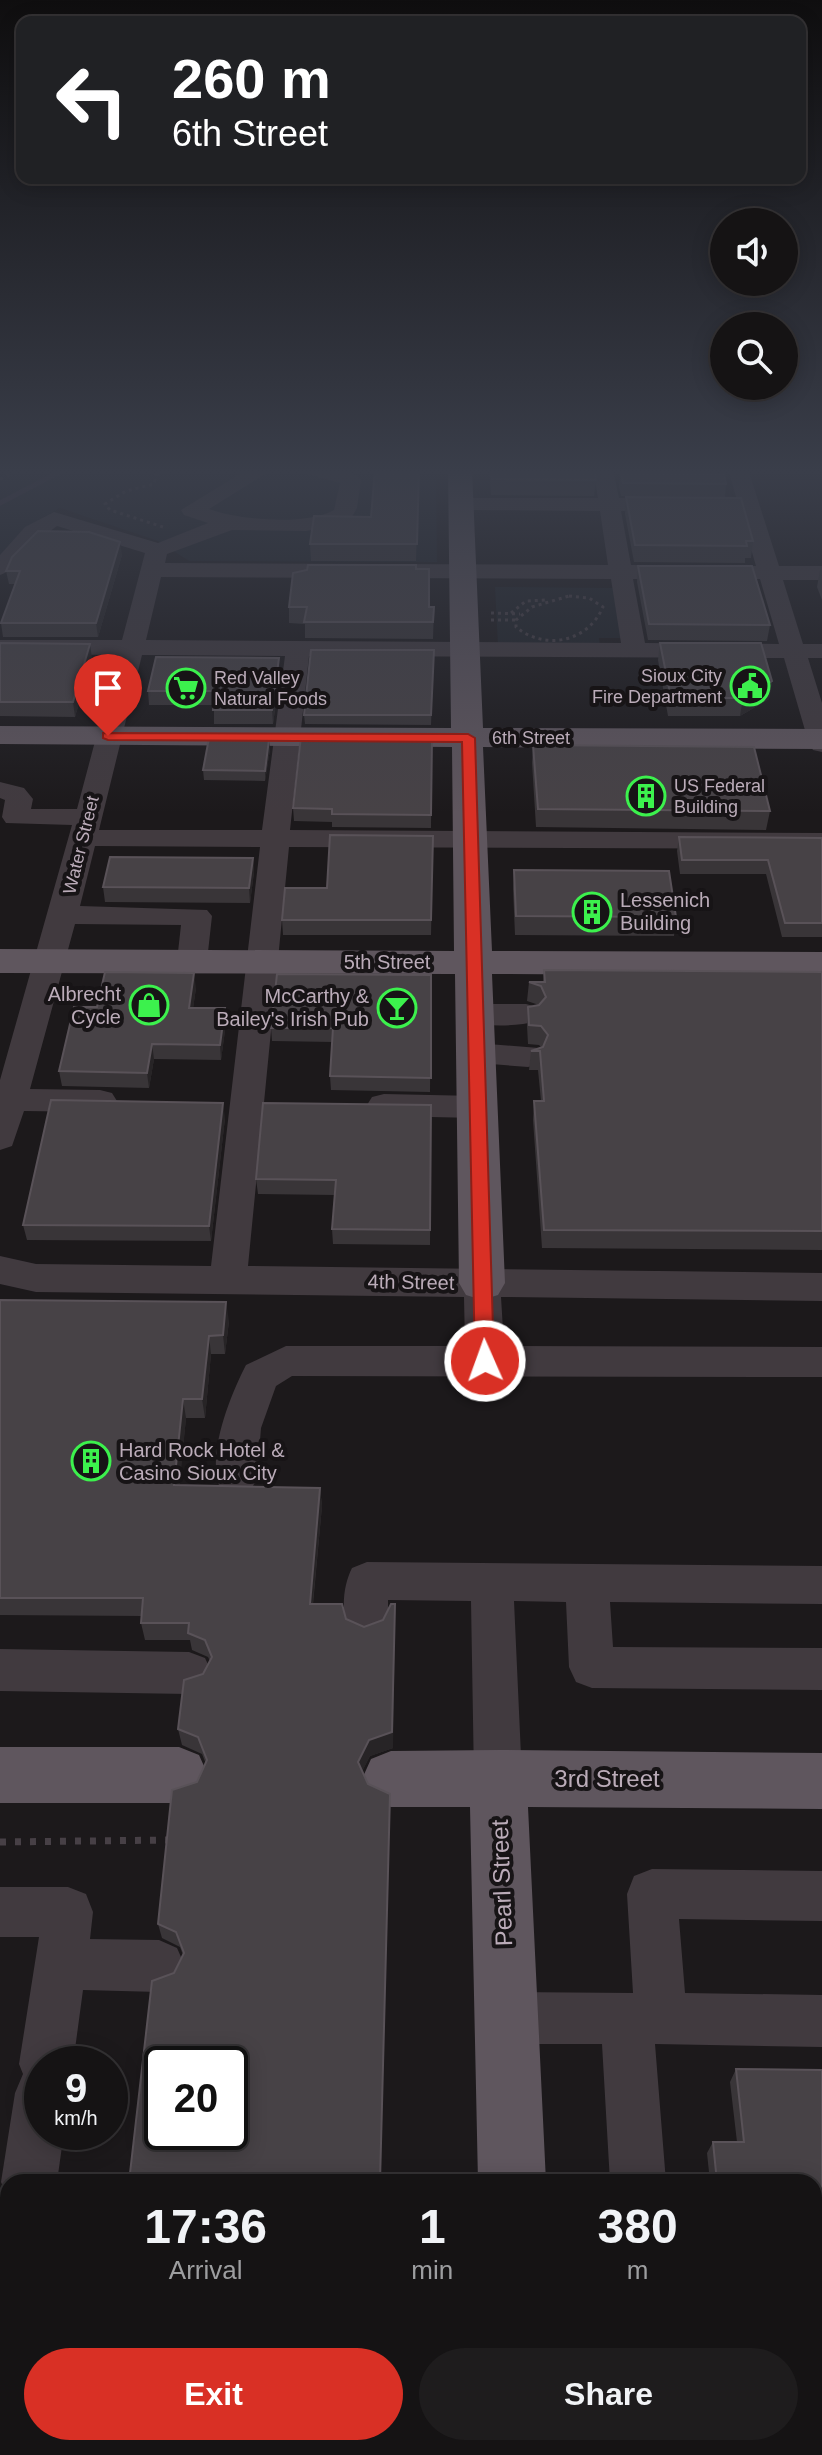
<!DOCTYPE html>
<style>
:root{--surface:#151314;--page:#1e1c1d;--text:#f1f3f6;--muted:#9d9ea0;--line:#343234;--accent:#d93025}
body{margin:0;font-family:Arial,sans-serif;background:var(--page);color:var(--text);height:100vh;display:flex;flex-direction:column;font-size:30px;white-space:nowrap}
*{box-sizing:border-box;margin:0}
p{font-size:26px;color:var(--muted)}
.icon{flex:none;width:44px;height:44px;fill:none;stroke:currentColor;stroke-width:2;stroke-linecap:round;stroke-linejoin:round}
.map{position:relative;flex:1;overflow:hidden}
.drawer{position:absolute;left:0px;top:2174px;width:822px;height:282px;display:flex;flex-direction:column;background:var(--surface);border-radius:24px 24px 0 0;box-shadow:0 4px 20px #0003,0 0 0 2px var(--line)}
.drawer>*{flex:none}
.guide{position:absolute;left:16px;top:16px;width:790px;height:168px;border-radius:16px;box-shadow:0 4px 20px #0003,0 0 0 2px var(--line);background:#202124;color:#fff;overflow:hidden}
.fabs{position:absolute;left:710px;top:208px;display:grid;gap:16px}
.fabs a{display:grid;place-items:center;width:88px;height:88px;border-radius:50%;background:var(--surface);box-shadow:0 4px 20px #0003,0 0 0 2px var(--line);font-size:40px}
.speed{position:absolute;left:24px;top:2046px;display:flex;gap:16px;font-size:40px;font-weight:700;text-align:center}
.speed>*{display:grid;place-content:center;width:104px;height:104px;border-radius:50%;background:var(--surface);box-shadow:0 4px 20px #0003,0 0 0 2px var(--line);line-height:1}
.speed small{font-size:20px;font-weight:400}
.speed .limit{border:4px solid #111;border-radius:12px;background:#fff;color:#111}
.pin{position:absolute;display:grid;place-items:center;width:68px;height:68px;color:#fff;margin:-82px -34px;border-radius:50% 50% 50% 0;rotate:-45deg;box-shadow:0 0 8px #0007}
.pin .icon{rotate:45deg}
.me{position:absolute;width:88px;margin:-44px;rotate:358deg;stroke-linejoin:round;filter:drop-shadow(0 0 6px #0008)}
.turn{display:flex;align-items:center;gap:28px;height:168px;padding:0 24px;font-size:36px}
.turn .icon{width:104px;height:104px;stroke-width:2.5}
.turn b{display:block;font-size:56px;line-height:68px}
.eta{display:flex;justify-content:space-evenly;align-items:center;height:136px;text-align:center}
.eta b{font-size:48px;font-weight:600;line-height:56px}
.primary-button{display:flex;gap:16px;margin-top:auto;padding:16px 24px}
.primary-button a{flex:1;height:92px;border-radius:48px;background:var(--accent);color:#fff;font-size:32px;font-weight:600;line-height:92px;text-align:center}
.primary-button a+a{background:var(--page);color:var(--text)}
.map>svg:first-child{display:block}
.green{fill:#1f2227}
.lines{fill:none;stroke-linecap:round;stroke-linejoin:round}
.stream{stroke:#3e2f40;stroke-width:5}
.path-far1{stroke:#474046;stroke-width:3;stroke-dasharray:3 4;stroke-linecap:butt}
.path{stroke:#474046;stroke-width:7;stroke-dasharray:6 9;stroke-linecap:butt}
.minor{fill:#413a3f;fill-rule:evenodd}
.major{fill:#5f565e;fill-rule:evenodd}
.wall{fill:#393538}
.shaded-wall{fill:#272426}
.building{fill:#474246;stroke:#595258;stroke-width:2;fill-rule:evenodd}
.route{fill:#d93025;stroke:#8d1f18;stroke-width:2}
.labels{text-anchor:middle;stroke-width:8;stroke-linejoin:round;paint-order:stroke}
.far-poi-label{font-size:18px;fill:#bbacb9;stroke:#171416;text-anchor:start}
.far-street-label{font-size:18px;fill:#bbacb9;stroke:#171416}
.poi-label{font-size:20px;fill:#bbacb9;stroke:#171416;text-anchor:start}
.street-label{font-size:20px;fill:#bbacb9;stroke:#171416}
.near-street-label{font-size:24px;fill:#bbacb9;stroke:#171416}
</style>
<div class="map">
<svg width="822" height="2455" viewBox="0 0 822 2455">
<rect width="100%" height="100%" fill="#1c191b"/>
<!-- green -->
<path class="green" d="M0 469H436L437 562 189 561 158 541 60 508 40 519 0 557Z
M495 587 616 588 624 638H599L600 646H498Z"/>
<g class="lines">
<!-- stream -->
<path class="stream" d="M0 503 65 469"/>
<!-- path-far1 -->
<path class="path-far1" d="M0 479 22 469
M163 527 110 510 105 504 126 491 154 484 156 475 166 469
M569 596 589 598 603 607C588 642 545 651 516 627V620L532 607Z
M491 613 520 614
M511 613 526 601 547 600
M491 620H516"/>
<!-- path -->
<path class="path" d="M0 1842 171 1840
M429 2448V2455"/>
<!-- minor -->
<path class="minor" d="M248 469H273L209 509C239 520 306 526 334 510L340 483 304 473 301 469H334L358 476 361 480 357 508 350 520 340 525 306 531 232 530 167 554 165 563 608 565 600 511 461 510 450 504 461 498H598L593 469H613L619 498 675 499 686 505 675 511H621L631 565 756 566 728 469H748L779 566H822V580H783L803 644H822V658H808L822 703V752L813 750 809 744 784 658 309 656 290 830 822 833V849L289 847 248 1266 822 1273V1301L501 1297 504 1346 822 1347V1377L292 1376 276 1386 261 1428 257 1478 251 1490 236 1495 221 1490C205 1458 230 1396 246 1365L286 1346H465L464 1297 36 1292 0 1284V1256L36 1264 211 1266 260 847 95 846 80 906 207 910 212 916 207 961 203 968 192 970 181 968 177 961 181 925 75 924 30 1089 100 1090 112 1093 117 1101 112 1109 100 1112 24 1111 12 1146 0 1150V1080L72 825 6 823 2 817 5 800 0 798V782L24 788 33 799 31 809H77L118 655 0 654V640H122L145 553 57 526C39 538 17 570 0 575V555L25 527 54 512 158 543 208 523 184 515 181 510ZM161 577 611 579 621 643 146 640ZM633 579H760L779 644 645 643ZM142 655 285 656 262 830H99Z
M475 1004H526L537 1007 542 1014 537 1021C515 1027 486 1027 464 1021L459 1014 464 1007Z
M476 1043 539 1048 544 1056 539 1064 528 1067 465 1062 460 1054 465 1046Z
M384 1094 477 1096 489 1099 494 1107 489 1115 477 1118 384 1116 372 1113 367 1105 372 1097Z
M367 1562 822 1566V1604L610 1602 613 1647 822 1648V1690L592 1688 576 1682 569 1667 566 1602 514 1601 522 1778 515 1794 498 1801 481 1794 474 1778 471 1601 388 1600V1621L382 1635 366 1641 350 1635C341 1614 342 1588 352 1568Z
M0 1649 189 1652 205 1658 212 1673 205 1688 189 1694 0 1691Z
M652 1869 822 1871V1921L679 1919 685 1993 822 1995V2047L655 2044 666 2182H610L602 2044H507L489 2036 481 2018 489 2000 507 1992 633 1993 627 1894 634 1876Z
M0 1887H68L86 1894 93 1912 90 1939 159 1940 177 1948 185 1966 177 1984 159 1992 83 1990 73 2064H42V2132H64L57 2182H8V2198L1 2182 15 2093 23 2074 19 2064 39 1937H0Z
M8 2294V2448H32L26 2455H0V2297Z"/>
<!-- major -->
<path class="major" d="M448 469H472L483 728 822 729V749L483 747 492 951 822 952V976L492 974 505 1283 498 1295 482 1300 466 1295 459 1283 455 974 0 973V949L454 951 452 747 0 744V726L451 728Z
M0 1747H179L199 1755 208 1775 199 1795 179 1803H0Z
M498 1750 822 1753V1809L528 1807 546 2182H478L470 1807H391L371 1799 362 1779 371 1759 391 1751Z
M474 2448H548V2455H474Z"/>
</g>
<!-- wall -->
<path class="wall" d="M419 469 416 561H311L310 544 371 517Z
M489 469H594L596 480 594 496 491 495Z
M621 473 726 484 725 497 621 496 619 486Z
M626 497 753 541 751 558H745V563L634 562 625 514Z
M122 555 98 637H3L1 623 15 584H9L6 571Z
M638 566 770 625 767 641 648 640 637 582Z
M416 569 429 607H434L433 639 305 638V624L289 623V607Z
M820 570H822V600L817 587Z
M0 643 92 658 75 717 0 716Z
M660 643 772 681 769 699 740 716H668L658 660Z
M434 650 431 725 305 724 304 715Z
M280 672 273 724H214V705H149L148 691Z
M432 737 431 828 332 827V822L294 821 293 808Z
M533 745 770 811 766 830 536 827 532 763Z
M270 749 265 781 204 780 203 770Z
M433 836 431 935H283L282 920 327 888Z
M679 837 822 838V937H782L766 874H680L677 851Z
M253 858 254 872 250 903 105 902 103 887Z
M514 870 676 917 674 936 515 935 513 889Z
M544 970 822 972V1250L542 1248 533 1120 534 1101H541L538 1070H529L531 1051 541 1047 539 1045 528 1044 527 1026 528 1007 539 1005 527 1001 529 982H543Z
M431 975 430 1092 331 1090 330 1076 333 1042 272 1041 271 1028Z
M196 988 193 1008 226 1023 221 1060 154 1059 149 1088 62 1086 59 1071 97 1007Z
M431 1105 430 1245 333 1244 332 1229 335 1195 258 1194 256 1179Z
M225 1118 211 1241 27 1240 23 1225Z
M0 1300 229 1321 225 1354H211L205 1418H186L179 1485 320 1488 322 1506 313 1604 346 1619 393 1748 370 1756 362 1771 368 1784 390 1794V1810L174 1973 183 1955 180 1947 162 1938 158 1924 197 1782 206 1764 202 1754 182 1745 178 1729 210 1661 208 1657 192 1650 190 1640H145L141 1623 142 1616 0 1615Z
M736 2069 822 2070V2455H705L704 2448H814V2182H710L707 2153 713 2142H737L730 2082Z"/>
<!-- shaded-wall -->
<path class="shaded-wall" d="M120 542 122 555 98 637 96 623Z
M90 644 92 658 75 717 73 702Z
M279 658 280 672 273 724 272 710Z
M772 681 769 699 740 716 743 698Z
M269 739 270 749 265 781V771Z
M253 858 254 872 250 903 249 888Z
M194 973 196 988 191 1023 189 1008Z
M225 1008 226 1023 221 1060 220 1045Z
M152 1044 154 1059 149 1088 147 1073Z
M223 1103 225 1118 211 1241 209 1226Z
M226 1302 229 1321 225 1354 223 1335Z
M209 1336 211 1354 205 1418 202 1399Z
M183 1399 186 1418 178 1503 174 1485Z
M320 1488 322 1506 311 1621 310 1604Z
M395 1622 393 1748 370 1756 359 1778 358 1762Z"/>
<!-- building -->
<path class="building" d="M375 469H419L417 544H310L314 516 371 517Z
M491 469H594L596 480 492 479Z
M621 473 724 474 726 484 623 483Z
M626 497 741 498 753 541H746L747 546 635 545Z
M38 531 89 532 120 542 96 623H1L20 571H6L12 557Z
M308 565H416V569H429V607H434L433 622H304L307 607H289L293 573 307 570Z
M638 566H752L770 625 649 624Z
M0 643 90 644 73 702H0Z
M660 643H761L772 681 743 698H671Z
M311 650H434L431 715H304Z
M156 657 279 658 272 710H213L215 691H148Z
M301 736 432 737 431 815 332 814V809L293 808Z
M209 738 269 739 265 771 203 770Z
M533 745 754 747 770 811 538 809Z
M330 835 433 836 431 920H282L285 888H327Z
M679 837 822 838V923H785L768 860H682Z
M110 857 253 858 249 888 103 887Z
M514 870 669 871 676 917 516 916Z
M544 970 822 972V1231L544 1230 534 1101H544L540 1051H531L543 1047 548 1035 541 1026 529 1025 528 1007 539 1005 546 997 541 986 529 982H545Z
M105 972 194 973 189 1008H225L220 1045 152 1044 147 1073 59 1071 74 1007H97Z
M277 974 431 975V1078L330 1076 333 1028H271Z
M51 1100 223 1103 209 1226 23 1225Z
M263 1103 431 1105 430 1230 332 1229 336 1180 256 1179Z
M0 1300 226 1302 223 1335 209 1336 202 1399H183L174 1485 320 1488 310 1604H342L346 1619 364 1627 383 1620 391 1604H395L392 1732 369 1740 358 1762 368 1784 390 1794 380 2182H129L152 1981 174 1973 184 1953 176 1932 158 1924 172 1790 197 1782 207 1760 198 1737 178 1729 184 1680 203 1674 212 1657 205 1640 188 1633 189 1623H141L143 1598H0ZM162 2064H230V2132H162Z
M736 2069 822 2070V2455H712L711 2448H814V2182H717L713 2142H744Z
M98 2448H373L372 2455H98Z"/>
<!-- sky -->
<linearGradient id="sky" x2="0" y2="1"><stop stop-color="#0f0e0f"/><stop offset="0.58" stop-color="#3a3e4a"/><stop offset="1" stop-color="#3a3e4a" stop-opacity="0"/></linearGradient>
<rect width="822" height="813" fill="url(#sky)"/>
<!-- route -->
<path class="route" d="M103 733 468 734 475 738 494 1361 492 1366H478L475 1361 462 742 108 740 103 738Z"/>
<!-- icons -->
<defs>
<symbol id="civic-ring" viewBox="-11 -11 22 22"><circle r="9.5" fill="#171416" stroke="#3cf14d" stroke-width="1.5"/><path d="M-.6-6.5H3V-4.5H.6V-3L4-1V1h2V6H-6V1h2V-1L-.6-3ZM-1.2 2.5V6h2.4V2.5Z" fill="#3cf14d"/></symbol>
<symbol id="supermarket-ring" viewBox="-11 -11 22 22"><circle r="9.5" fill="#171416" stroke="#3cf14d" stroke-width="1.5"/><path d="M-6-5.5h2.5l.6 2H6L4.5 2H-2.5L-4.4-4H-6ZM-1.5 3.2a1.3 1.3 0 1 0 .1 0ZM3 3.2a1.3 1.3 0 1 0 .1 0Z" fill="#3cf14d"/></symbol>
<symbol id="building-ring" viewBox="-11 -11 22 22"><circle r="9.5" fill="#171416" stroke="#3cf14d" stroke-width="1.5"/><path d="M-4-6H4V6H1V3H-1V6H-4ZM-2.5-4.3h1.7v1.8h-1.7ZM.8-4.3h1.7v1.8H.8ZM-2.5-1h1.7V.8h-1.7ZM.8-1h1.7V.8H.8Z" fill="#3cf14d"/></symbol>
<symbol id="shop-ring" viewBox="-11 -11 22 22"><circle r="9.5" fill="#171416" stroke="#3cf14d" stroke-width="1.5"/><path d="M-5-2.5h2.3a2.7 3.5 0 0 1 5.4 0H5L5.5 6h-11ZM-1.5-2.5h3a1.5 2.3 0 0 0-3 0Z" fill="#3cf14d"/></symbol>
<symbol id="bar-ring" viewBox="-11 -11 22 22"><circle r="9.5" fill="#171416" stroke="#3cf14d" stroke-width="1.5"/><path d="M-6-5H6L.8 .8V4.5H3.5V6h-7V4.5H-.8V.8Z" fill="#3cf14d"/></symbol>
</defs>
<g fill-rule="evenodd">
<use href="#civic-ring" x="728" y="664" width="44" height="44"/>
<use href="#supermarket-ring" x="164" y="666" width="44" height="44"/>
<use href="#building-ring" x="624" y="774" width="44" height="44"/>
<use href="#building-ring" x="570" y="890" width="44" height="44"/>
<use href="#shop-ring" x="127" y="983" width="44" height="44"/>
<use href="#bar-ring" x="375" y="986" width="44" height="44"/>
<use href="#building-ring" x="69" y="1439" width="44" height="44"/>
</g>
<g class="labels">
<!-- far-poi labels -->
<g class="far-poi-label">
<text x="722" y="682" text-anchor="end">Sioux City<tspan x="722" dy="21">Fire Department</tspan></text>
<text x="214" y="684">Red Valley<tspan x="214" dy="21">Natural Foods</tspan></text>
<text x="674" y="792">US Federal<tspan x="674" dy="21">Building</tspan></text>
</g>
<!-- far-street labels -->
<g class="far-street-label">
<text x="531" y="744">6th Street</text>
<text transform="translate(81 845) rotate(-76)" y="6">Water Street</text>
</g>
<!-- poi labels -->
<g class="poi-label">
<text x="620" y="907">Lessenich<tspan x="620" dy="23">Building</tspan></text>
<text x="121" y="1001" text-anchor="end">Albrecht<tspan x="121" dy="23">Cycle</tspan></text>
<text x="369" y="1003" text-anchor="end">McCarthy &amp;<tspan x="369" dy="23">Bailey's Irish Pub</tspan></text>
<text x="119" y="1457">Hard Rock Hotel &amp;<tspan x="119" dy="23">Casino Sioux City</tspan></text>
</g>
<!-- street labels -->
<g class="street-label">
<text x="387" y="969">5th Street</text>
<text transform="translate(411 1282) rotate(1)" y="7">4th Street</text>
</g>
<!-- near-street labels -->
<g class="near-street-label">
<text x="607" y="1787">3rd Street</text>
<text transform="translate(502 1883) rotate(-92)" y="8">Pearl Street</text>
</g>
</g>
</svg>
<div class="fabs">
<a><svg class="icon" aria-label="sound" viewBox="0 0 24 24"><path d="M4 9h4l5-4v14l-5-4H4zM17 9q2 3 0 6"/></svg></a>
<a><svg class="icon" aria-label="search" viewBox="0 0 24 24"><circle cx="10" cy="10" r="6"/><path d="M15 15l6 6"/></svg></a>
</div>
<div class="speed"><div>9<small>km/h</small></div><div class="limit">20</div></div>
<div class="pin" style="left:108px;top:736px;background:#d93025"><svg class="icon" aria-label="arrive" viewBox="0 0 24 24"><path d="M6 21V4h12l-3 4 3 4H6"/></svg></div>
<svg class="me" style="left:485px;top:1361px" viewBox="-20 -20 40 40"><circle r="17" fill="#d93025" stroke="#fff" stroke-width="3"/><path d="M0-11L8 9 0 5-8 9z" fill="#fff"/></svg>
<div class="guide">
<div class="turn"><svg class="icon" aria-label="left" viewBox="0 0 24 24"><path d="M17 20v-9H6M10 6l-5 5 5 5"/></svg><div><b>260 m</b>6th Street</div></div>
</div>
<section class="drawer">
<div class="eta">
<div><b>17:36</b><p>Arrival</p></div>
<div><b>1</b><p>min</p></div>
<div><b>380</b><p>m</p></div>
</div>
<div class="primary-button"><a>Exit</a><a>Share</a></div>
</section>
</div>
